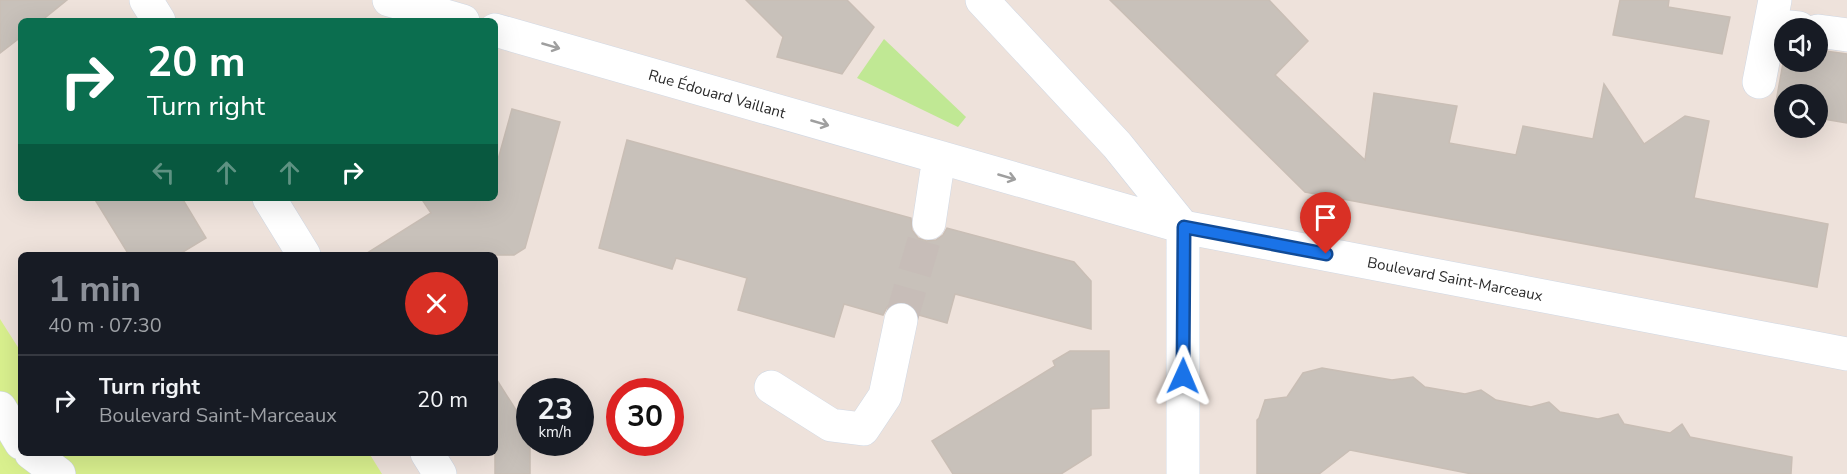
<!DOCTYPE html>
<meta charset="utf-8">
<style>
:root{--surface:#171b24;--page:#20242c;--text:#f1f3f6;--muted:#9ea1a6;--line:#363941;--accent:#8c9099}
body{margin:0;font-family:"Nunito Sans",sans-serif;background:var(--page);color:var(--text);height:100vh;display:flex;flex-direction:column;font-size:22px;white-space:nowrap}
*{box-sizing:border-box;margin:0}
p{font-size:20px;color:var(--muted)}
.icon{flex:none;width:33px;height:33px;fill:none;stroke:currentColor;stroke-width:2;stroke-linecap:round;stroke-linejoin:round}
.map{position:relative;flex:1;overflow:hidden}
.sheet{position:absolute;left:18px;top:252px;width:480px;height:204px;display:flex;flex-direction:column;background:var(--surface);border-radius:9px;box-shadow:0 6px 24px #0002}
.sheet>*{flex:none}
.hud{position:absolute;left:18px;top:18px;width:480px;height:183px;border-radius:9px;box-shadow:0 6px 24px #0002;background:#0b6e4f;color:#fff;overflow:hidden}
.tools{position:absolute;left:1774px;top:18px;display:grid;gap:12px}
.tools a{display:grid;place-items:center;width:54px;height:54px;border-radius:50%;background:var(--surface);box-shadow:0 6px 24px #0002;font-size:30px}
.speed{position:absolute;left:516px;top:378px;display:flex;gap:12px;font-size:30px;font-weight:700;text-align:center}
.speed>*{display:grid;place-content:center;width:78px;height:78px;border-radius:50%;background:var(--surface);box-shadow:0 6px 24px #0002;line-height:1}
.speed small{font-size:15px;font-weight:400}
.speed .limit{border:9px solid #d22;background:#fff;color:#111}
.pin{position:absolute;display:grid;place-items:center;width:51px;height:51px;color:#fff;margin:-62px -26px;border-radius:50% 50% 50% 0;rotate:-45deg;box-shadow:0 0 6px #0007}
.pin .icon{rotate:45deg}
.me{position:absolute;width:66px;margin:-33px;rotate:1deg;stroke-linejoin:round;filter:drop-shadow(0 0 4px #0008)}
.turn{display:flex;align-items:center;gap:21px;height:126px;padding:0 30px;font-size:27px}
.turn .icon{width:78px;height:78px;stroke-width:2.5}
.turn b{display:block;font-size:42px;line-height:51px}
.lanes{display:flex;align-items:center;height:57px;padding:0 30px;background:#0003;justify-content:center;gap:30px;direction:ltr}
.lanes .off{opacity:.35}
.round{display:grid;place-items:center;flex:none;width:63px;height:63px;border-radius:32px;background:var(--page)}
.summary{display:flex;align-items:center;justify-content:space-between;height:102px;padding:0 30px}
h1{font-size:36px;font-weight:700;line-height:45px;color:var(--accent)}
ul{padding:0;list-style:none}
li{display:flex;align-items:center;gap:18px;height:90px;padding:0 30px;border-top:2px solid var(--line)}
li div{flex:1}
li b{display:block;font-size:22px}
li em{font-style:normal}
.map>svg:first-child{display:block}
.green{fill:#c0e894}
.pitch{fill:#d9f08e}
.building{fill:#c8c1ba;stroke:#c9beb5;stroke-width:1.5}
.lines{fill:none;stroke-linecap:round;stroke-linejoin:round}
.minor-tunnel{stroke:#c7bdb8;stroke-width:33;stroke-dasharray:33 16;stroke-linecap:butt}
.minor-casing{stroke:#d0d8e4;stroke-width:34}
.minor{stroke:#fff;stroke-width:33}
.oneway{stroke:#9f9f9f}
.route-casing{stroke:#114b97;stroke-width:15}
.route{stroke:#1a73e8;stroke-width:10}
.labels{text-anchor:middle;stroke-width:6;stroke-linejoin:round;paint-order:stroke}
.street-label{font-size:15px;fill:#2a2a2a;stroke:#fff}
</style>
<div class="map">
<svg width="1847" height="474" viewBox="0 0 1847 474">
<rect width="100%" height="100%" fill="#eee2db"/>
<!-- green -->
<path class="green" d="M884 39 966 117 958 127 857 78Z"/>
<!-- pitch -->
<path class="pitch" d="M0 319 21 352V453H369L382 474H0Z"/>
<!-- building -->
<path class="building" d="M0 0H67L41 21H21V37L0 53Z
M746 0H847L874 27 842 74 777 57 783 37Z
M1110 0H1269L1308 41 1275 75 1365 160 1374 93 1457 106 1449 143 1516 155 1523 126 1593 139 1604 84 1644 144 1685 116 1709 121 1694 198 1828 224 1817 287 1305 192Z
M1620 0H1669L1668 7 1730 17 1722 54 1613 35Z
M1818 50 1847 54V123L1818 118V94H1785V104L1776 102 1785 52V62H1818Z
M512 109 560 122 525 248 514 255H364L431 213 421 198H495V170Z
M627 140 911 218 912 230 918 238 926 241 936 240 943 235 947 228 1074 262 1091 281V329L955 294 947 323 919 315 913 306 904 302H895L887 307 883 315 844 304 834 337 738 310 747 278 676 258 672 269 599 248Z
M94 198H182L206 238 178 255H129Z
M1070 351H1109V408L1091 409V455L1061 474H953L932 441 1055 366 1053 361Z
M1322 368 1392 380 1413 377 1425 387 1465 394 1481 390 1496 400 1531 407 1549 402 1560 412 1598 419 1618 414 1624 424 1670 433 1682 424 1690 437 1792 457 1791 474H1472L1350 450 1319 474H1257V420L1259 418 1265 400 1287 397 1303 373Z
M495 377 530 432V474H495Z"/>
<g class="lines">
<!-- minor-tunnel -->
<path class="minor-tunnel" d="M901 320 929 223"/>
<defs>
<path id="minor" d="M146 0 159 21
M389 0 463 21
M982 0 1117 145 1183 227
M1770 25 1799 28
M495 30 1183 227 1847 354
M1818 31 1847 35
M1759 82 1775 0
M269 198 304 255
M929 223 939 157
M771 387 831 425 863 429 885 396 901 320
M0 408 21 443
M31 453 59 474
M427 453 440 474
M1183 474V227"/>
</defs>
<!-- minor casing -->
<use href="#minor" class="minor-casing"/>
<!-- minor -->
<use href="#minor" class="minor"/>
</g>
<!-- one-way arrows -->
<defs><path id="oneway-shaft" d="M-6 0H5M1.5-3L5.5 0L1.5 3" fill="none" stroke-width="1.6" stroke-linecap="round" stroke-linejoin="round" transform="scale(1.5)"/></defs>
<g class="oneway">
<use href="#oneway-shaft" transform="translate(551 46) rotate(16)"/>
<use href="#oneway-shaft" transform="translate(820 123) rotate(16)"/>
<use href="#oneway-shaft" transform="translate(1007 177) rotate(16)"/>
</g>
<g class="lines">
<defs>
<path id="route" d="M1183 376 1184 227 1326 254"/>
</defs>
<!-- route casing -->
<use href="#route" class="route-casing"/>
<!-- route -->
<use href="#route" class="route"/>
</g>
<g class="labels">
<!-- street labels -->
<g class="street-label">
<text transform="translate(717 94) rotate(16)" y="5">Rue Édouard Vaillant</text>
<text transform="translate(1455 279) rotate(11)" y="5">Boulevard Saint-Marceaux</text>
</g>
</g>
</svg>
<div class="tools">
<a><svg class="icon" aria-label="sound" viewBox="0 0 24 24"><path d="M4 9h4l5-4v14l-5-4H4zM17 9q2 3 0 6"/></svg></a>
<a><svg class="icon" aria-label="search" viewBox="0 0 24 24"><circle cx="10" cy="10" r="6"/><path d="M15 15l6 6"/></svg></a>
</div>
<div class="speed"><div>23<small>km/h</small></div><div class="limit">30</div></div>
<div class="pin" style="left:1326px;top:254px;background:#d93025"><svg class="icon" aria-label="arrive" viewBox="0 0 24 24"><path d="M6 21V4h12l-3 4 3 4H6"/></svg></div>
<svg class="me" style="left:1183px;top:376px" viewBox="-20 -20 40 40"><path d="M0-17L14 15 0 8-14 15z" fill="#1a73e8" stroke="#fff" stroke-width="4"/></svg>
<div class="hud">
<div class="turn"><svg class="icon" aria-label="right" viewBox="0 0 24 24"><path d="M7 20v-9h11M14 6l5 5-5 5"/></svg><div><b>20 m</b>Turn right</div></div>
<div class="lanes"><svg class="icon off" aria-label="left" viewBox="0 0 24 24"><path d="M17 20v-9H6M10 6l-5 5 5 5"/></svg><svg class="icon off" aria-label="ahead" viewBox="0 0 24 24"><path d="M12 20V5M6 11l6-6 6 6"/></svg><svg class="icon off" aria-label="ahead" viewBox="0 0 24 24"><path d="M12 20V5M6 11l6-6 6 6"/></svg><svg class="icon" aria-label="right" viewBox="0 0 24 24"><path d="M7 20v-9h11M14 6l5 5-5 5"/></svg></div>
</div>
<section class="sheet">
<div class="summary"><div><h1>1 min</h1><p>40 m · 07:30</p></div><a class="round" style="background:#d93025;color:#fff"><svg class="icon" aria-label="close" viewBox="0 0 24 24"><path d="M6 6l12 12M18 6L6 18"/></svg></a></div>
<ul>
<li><svg class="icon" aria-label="right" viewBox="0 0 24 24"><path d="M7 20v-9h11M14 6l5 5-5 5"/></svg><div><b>Turn right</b><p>Boulevard Saint-Marceaux</p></div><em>20 m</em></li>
</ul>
</section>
</div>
